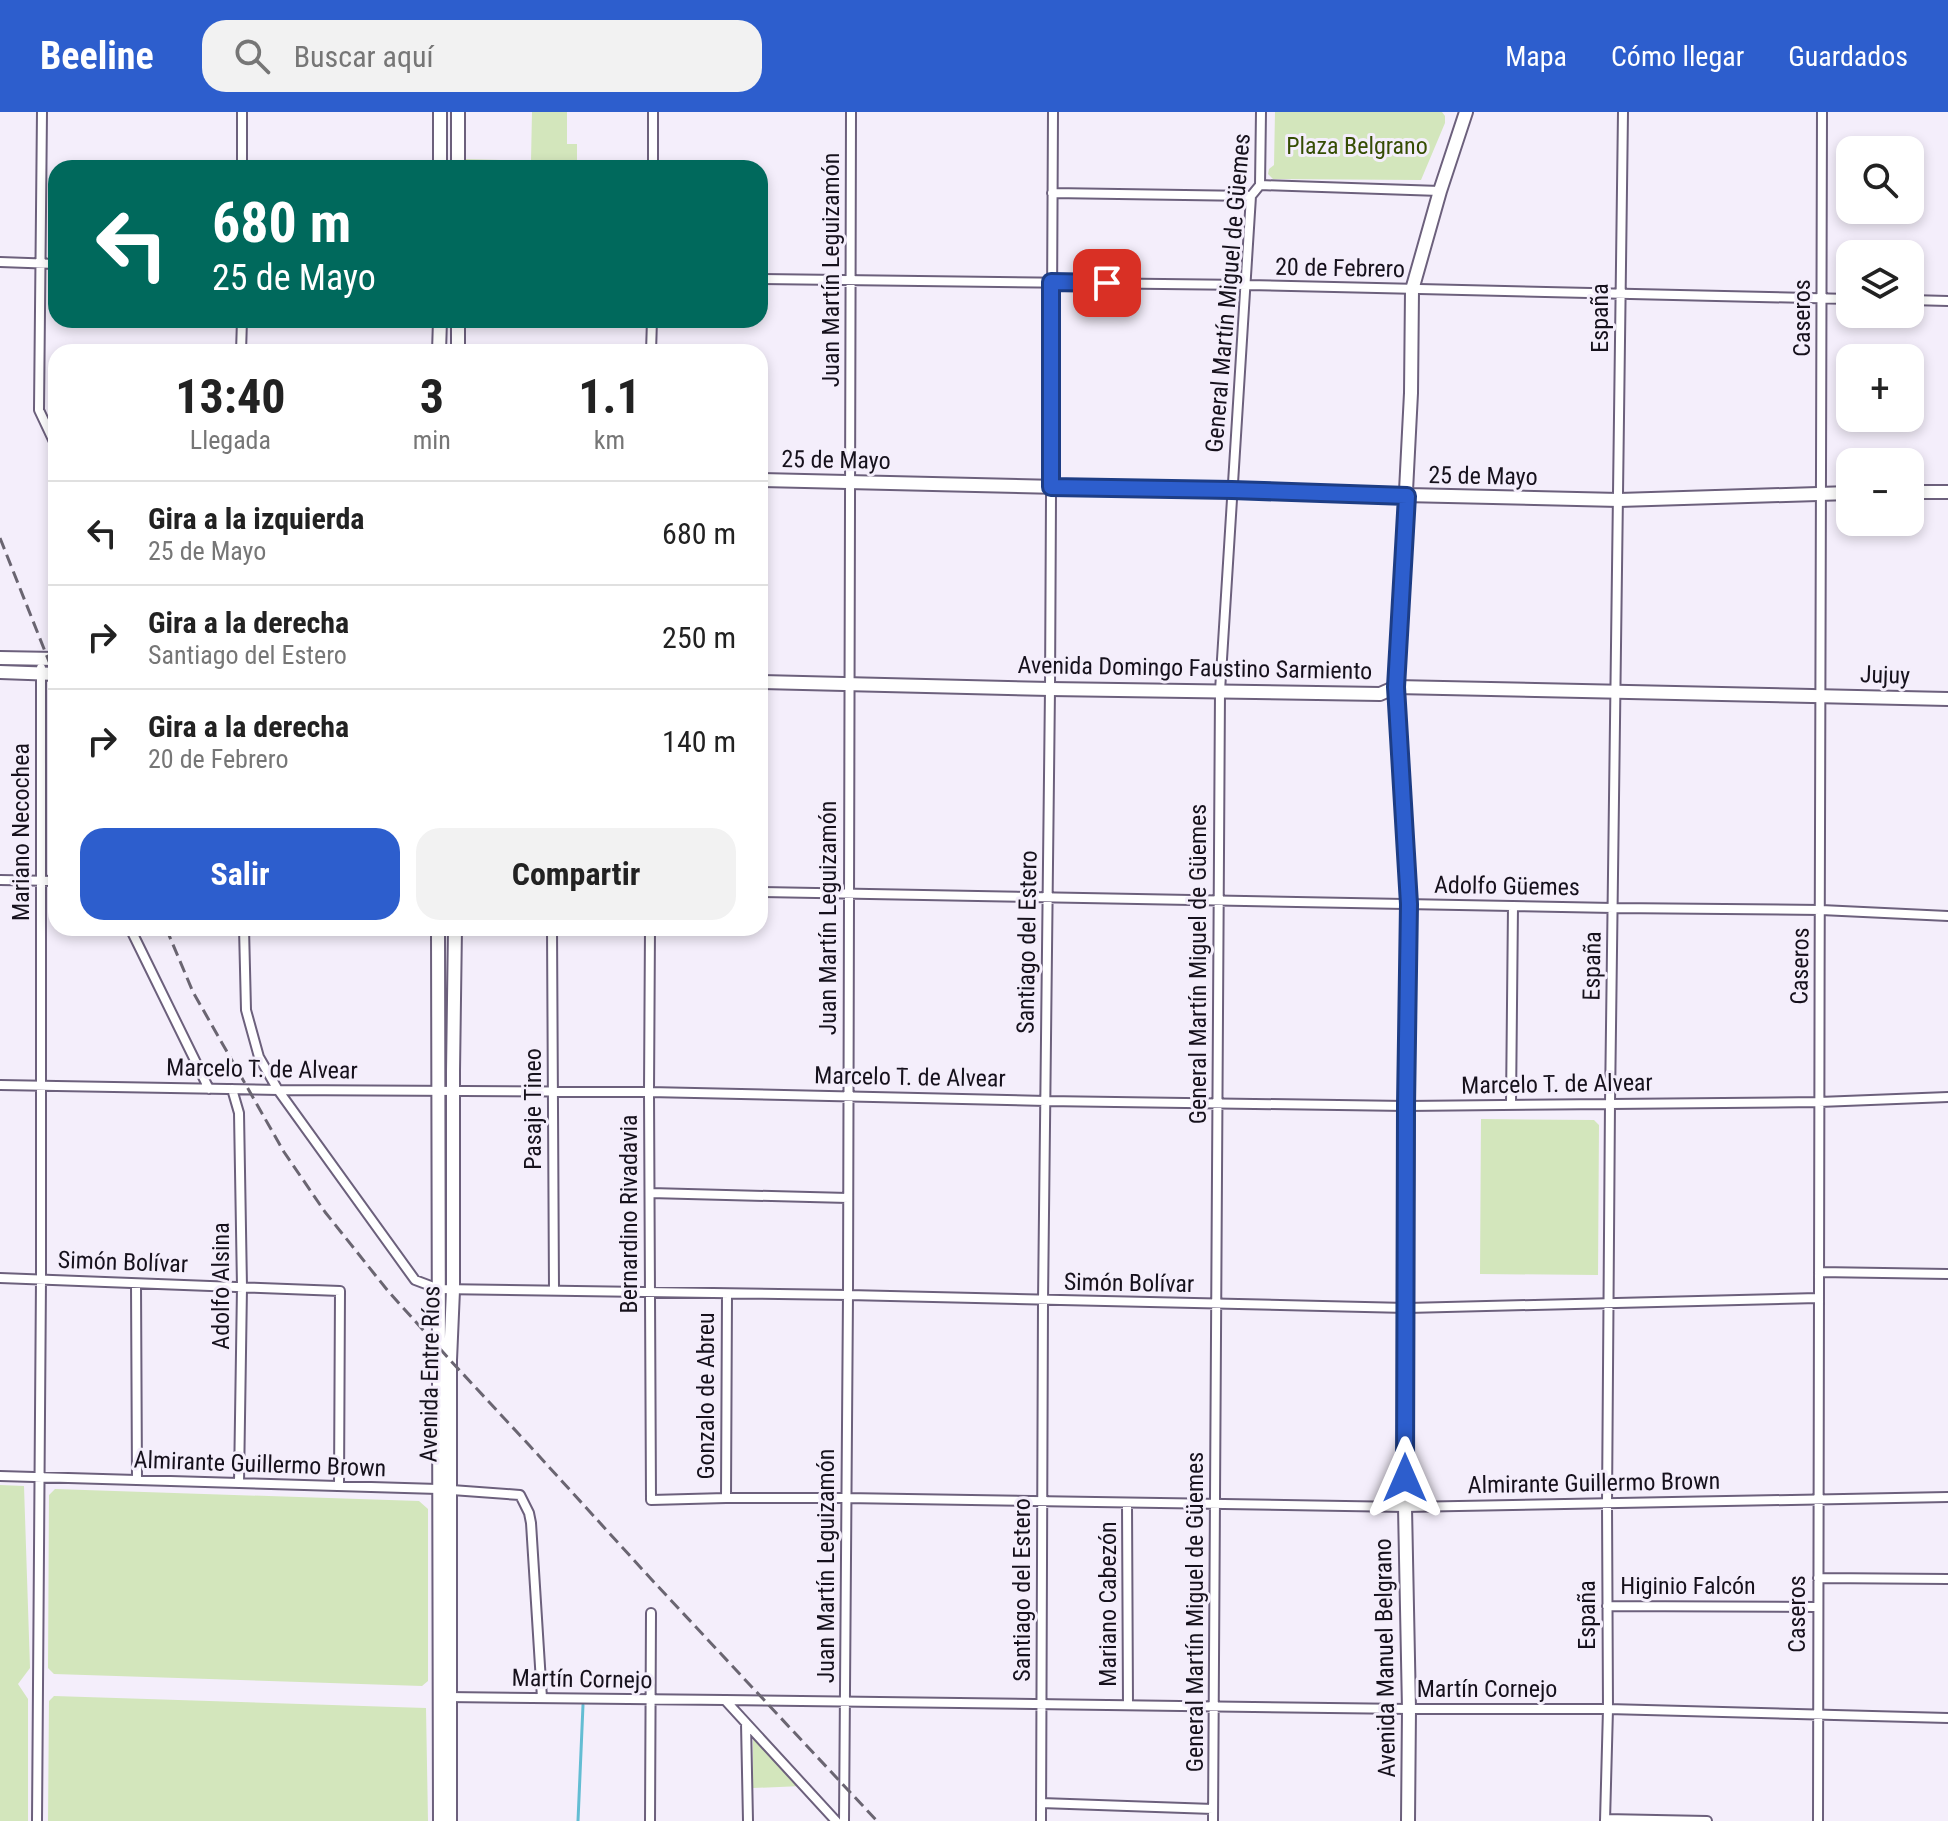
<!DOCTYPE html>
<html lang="es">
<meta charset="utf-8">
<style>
:root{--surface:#fff;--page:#f2f2f2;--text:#222;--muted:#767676;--line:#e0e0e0;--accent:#2d5ecd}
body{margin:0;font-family:"Roboto Condensed",sans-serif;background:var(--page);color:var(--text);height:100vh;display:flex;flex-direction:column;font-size:30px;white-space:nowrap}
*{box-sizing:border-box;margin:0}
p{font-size:26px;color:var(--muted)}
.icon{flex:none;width:44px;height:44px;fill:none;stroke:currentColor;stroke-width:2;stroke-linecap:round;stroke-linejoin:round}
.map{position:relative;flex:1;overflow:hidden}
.side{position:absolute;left:48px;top:232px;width:720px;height:592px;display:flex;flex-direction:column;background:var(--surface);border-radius:24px;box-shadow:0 4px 12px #0003}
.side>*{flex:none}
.guide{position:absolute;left:48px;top:48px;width:720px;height:168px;border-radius:24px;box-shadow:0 4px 12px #0003;background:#00695c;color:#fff;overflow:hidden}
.buttons{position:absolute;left:1836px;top:24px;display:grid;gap:16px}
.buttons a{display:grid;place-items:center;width:88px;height:88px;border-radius:16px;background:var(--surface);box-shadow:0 4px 12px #0003;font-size:40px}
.pin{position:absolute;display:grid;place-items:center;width:68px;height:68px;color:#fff;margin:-34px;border-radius:16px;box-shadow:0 4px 12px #0006}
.me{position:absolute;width:88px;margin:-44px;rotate:0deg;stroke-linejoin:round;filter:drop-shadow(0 0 6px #0008)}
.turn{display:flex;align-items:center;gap:28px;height:168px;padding:0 32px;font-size:36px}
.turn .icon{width:104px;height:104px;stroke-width:2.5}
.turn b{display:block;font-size:56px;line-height:68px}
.eta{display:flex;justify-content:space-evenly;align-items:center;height:136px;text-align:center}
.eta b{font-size:48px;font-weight:700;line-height:56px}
.primary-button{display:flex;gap:16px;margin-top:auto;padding:16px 32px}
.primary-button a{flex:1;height:92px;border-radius:24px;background:var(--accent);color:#fff;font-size:32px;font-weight:700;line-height:92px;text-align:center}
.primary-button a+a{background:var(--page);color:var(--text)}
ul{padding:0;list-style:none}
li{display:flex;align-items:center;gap:24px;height:104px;padding:0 32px;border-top:2px solid var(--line)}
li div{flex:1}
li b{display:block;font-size:30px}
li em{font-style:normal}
header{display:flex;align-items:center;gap:48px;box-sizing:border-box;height:112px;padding:0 40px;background:var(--accent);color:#fff}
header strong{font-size:38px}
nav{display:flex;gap:44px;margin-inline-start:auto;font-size:28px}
.search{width:560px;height:72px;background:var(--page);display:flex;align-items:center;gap:20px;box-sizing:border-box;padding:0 28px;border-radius:24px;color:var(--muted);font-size:30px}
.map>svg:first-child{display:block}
.green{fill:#d3e6bc}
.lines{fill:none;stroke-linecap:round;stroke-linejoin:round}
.stream{stroke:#63bdd3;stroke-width:3}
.street-casing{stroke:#6c607c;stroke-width:12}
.secondary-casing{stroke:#6c607c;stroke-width:16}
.street{stroke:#fff;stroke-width:8}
.secondary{stroke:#fff;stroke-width:12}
.rail{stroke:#6a6571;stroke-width:3;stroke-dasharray:12 6;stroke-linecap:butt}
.route-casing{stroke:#1d3d85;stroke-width:20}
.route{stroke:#2d5ecd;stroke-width:14}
.labels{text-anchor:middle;stroke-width:6;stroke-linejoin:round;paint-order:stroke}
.park-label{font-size:24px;fill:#364d04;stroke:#f4eefb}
.street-label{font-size:24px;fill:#16111c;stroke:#f4eefb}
</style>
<header>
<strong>Beeline</strong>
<div class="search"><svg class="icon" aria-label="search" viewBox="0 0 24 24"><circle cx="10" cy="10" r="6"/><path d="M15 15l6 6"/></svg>Buscar aquí</div>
<nav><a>Mapa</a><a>Cómo llegar</a><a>Guardados</a></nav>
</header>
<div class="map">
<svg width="1948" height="1709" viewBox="0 0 1948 1709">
<rect width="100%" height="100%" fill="#f4eefb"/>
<!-- green -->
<path class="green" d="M532 0H567V32H577V49H567L566 56H465V47L531 49Z
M1275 0H1442L1445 4V11L1421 68 1273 67 1268 62 1269 57 1274 53Z
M1481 1007 1594 1008 1599 1013 1598 1163 1480 1162Z
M0 1373 24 1374 30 1556 18 1572 28 1587V1709H0Z
M55 1377 419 1389 428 1397V1569L422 1574 54 1562 48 1556 49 1383Z
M54 1584 426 1596 428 1709H48L49 1589Z
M753 1619 802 1674 753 1676Z"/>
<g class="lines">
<!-- stream -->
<path class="stream" d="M578 1709 583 1593"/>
<defs>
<path id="street" d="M42 0 39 298 56 334
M242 0V56
M653 56V0
M1260 73 1440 79
M1052 81 1251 84
M0 150 56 152
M760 167 1247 173 1850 187
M1910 188 1948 189
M241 240 242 208
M651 240 652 208
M0 768 56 769
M760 780 1613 796 1821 798 1948 804
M130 816 209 977
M244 816 246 898 259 945 278 978 415 1168 439 1177 848 1183 1407 1196 1818 1186
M552 816 554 1178
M650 816 649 980 651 1388 726 1386H845L1405 1395 1948 1385
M0 973 278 978 649 980 1046 989 1406 994 1819 990 1948 985
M232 977 239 1001 242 1175 239 1371
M1511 992 1513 794
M650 1081 848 1086
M1819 1160 1948 1162
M0 1166 340 1179 339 1374
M136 1172 137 1368
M0 1364 438 1377 520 1383 529 1401 531 1411 542 1586
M726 1386 727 1182
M1127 1391 1128 1593
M1818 1466 1948 1467
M1607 1494 1817 1495
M446 1585 725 1588 836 1709
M725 1588 1409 1597H1608L1948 1606
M746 1611 748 1709
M1041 1691 1213 1697
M1605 1707 1707 1709
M37 1709 41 1167V556
M650 1709 651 1501
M844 1709 848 1183 851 0
M1041 1709 1043 1189 1050 577 1053 0
M1213 1709 1220 579 1251 84 1260 73 1261 0
M1605 1709 1608 1597 1607 1391 1610 991 1623 0
M1818 1709C1815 1139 1824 570 1822 0"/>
<path id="secondary" d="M458 0V56
M440 56V0
M439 240 440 208
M458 240V208
M760 368 1619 388 1850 381
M1910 380H1948
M0 546 56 547
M0 560 56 562
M760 570 1050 577 1380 582 1396 575 1948 587
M438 816 440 1709
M450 1709V1248L453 1178V959L455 816
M1408 1709 1409 1597 1405 1395 1409 792 1396 575 1411 281 1412 178 1440 79 1466 0"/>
</defs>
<!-- street casing -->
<use href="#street" class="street-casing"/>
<!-- secondary casing -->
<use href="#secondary" class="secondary-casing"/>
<!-- street -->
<use href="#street" class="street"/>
<!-- secondary -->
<use href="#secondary" class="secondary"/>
<!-- rail -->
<path class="rail" d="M0 426 56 567
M166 816 193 880 284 1040 325 1100 388 1179 450 1248 529 1333 652 1468 877 1709"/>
</g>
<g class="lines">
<defs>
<path id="route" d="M1107 171 1051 170V375L1232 378 1407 384 1396 575 1409 792 1406 994 1405 1366"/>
</defs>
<!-- route casing -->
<use href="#route" class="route-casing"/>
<!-- route -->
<use href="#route" class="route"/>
</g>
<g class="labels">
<!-- park labels -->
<g class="park-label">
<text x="1357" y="42">Plaza Belgrano</text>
</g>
<!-- street labels -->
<g class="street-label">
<text transform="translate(1340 156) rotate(1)" y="8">20 de Febrero</text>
<text transform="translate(831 158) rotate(-90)" y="8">Juan Martín Leguizamón</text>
<text transform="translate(1228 181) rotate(-85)" y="8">General Martín Miguel de Güemes</text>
<text transform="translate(1600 206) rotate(-90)" y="8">España</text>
<text transform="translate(1802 206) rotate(-90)" y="8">Caseros</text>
<text transform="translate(836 348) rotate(1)" y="8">25 de Mayo</text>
<text transform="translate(1483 364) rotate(1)" y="8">25 de Mayo</text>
<text transform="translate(1195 556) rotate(1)" y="8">Avenida Domingo Faustino Sarmiento</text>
<text transform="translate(1885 563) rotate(2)" y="8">Jujuy</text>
<text transform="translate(21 720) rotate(-90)" y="8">Mariano Necochea</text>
<text transform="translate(1507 774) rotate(1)" y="8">Adolfo Güemes</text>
<text transform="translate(828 806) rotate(-90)" y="8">Juan Martín Leguizamón</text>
<text transform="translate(1027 830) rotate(-89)" y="8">Santiago del Estero</text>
<text transform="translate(1198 852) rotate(-90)" y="8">General Martín Miguel de Güemes</text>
<text transform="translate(1592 854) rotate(-89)" y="8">España</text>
<text transform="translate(1800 854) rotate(-89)" y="8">Caseros</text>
<text transform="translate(262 957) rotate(1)" y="8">Marcelo T. de Alvear</text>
<text transform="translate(910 965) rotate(1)" y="8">Marcelo T. de Alvear</text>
<text transform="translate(1557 972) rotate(-1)" y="8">Marcelo T. de Alvear</text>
<text transform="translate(533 997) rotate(-90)" y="8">Pasaje Tineo</text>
<text transform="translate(629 1102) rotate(-90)" y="8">Bernardino Rivadavia</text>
<text transform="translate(123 1150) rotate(2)" y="8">Simón Bolívar</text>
<text transform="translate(1129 1171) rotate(1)" y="8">Simón Bolívar</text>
<text transform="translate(221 1174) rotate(-90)" y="8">Adolfo Alsina</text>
<text transform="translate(430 1262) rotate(-89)" y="8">Avenida Entre Ríos</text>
<text transform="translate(706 1284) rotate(-90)" y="8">Gonzalo de Abreu</text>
<text transform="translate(260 1352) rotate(2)" y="8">Almirante Guillermo Brown</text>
<text transform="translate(1594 1371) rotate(-1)" y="8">Almirante Guillermo Brown</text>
<text transform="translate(826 1454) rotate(-90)" y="8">Juan Martín Leguizamón</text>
<text x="1688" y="1482">Higinio Falcón</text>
<text transform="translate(1022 1478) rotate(-90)" y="8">Santiago del Estero</text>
<text transform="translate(1108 1492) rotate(-90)" y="8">Mariano Cabezón</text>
<text transform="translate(1195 1500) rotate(-90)" y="8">General Martín Miguel de Güemes</text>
<text transform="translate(1797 1502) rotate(-90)" y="8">Caseros</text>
<text transform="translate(1587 1503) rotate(-90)" y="8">España</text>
<text transform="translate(1385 1546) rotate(-91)" y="8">Avenida Manuel Belgrano</text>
<text transform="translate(582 1567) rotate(1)" y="8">Martín Cornejo</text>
<text x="1487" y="1585">Martín Cornejo</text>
</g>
</g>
</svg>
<div class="buttons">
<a><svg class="icon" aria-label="search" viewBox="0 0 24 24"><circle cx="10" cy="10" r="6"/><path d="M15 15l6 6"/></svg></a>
<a><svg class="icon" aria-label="layers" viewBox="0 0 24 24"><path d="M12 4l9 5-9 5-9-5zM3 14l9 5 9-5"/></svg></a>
<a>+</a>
<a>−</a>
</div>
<div class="pin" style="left:1107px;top:171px;background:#d93025"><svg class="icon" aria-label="arrive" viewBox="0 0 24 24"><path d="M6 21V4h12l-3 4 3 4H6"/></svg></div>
<svg class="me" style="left:1405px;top:1366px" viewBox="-20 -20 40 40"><path d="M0-17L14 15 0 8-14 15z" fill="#2d5ecd" stroke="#fff" stroke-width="4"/></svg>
<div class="guide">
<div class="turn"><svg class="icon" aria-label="left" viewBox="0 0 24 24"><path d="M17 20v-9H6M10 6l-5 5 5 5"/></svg><div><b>680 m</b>25 de Mayo</div></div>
</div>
<section class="side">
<div class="eta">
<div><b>13:40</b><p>Llegada</p></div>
<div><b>3</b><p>min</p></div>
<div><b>1.1</b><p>km</p></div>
</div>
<ul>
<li><svg class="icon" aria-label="left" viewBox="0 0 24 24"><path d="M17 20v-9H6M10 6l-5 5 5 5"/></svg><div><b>Gira a la izquierda</b><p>25 de Mayo</p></div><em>680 m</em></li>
<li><svg class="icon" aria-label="right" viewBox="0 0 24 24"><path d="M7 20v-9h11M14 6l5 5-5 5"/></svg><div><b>Gira a la derecha</b><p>Santiago del Estero</p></div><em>250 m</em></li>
<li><svg class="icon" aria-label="right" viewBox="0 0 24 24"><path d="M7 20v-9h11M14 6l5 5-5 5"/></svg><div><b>Gira a la derecha</b><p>20 de Febrero</p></div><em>140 m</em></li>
</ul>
<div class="primary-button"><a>Salir</a><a>Compartir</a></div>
</section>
</div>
